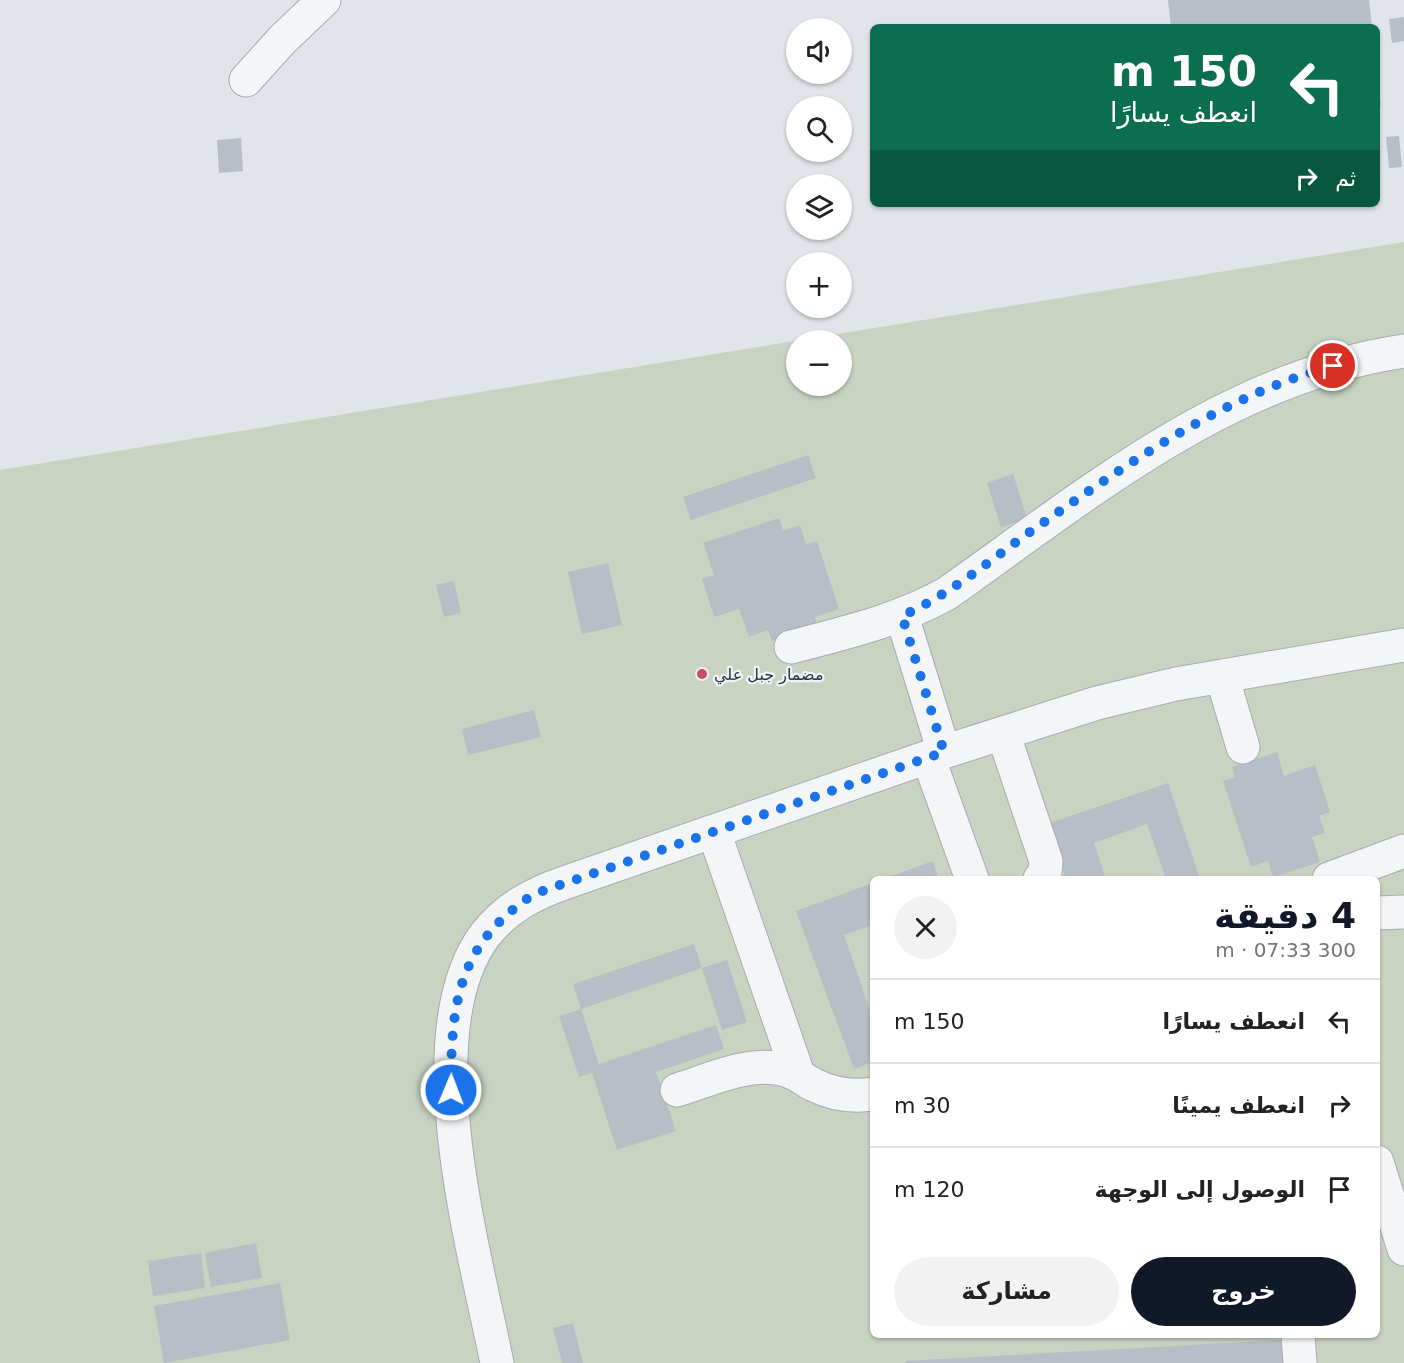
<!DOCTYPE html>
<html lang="ar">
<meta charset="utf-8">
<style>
:root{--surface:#fff;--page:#f2f2f2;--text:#222;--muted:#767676;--line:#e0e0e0;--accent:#111827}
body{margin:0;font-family:"DejaVu Sans","Noto Naskh Arabic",sans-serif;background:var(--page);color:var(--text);direction:rtl;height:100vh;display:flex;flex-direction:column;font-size:22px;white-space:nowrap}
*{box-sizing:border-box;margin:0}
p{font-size:20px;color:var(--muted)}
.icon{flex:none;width:33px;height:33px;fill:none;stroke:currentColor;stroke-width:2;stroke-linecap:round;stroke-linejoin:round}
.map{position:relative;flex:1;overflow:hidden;direction:ltr}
.drawer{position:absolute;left:870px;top:876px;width:510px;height:462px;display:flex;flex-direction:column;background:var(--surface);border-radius:9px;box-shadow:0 2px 4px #0004;direction:rtl}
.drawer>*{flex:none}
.top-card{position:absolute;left:870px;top:24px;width:510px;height:183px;border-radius:9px;box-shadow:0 2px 4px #0004;direction:rtl;background:#0b6e4f;color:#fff;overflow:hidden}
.controls{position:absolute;left:786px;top:18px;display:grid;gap:12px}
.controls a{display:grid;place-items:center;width:66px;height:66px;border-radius:50%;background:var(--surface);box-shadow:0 2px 4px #0004;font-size:30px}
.pin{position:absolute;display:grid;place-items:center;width:51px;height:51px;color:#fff;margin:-26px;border:3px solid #fff;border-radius:50%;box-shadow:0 2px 6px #0007}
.me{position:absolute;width:66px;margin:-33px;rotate:1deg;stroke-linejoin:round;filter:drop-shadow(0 0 4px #0008)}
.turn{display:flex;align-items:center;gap:21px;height:126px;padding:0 24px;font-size:27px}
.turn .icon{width:78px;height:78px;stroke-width:2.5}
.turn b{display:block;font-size:42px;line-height:51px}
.then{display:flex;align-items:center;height:57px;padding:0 24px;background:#0003;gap:12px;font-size:22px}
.round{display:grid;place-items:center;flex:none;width:63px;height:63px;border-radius:32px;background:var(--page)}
.overview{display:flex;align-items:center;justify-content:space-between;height:102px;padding:0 24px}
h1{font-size:36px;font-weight:700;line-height:45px;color:var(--accent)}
.primary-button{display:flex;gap:12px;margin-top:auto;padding:12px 24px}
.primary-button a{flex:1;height:69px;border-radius:36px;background:var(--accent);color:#fff;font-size:24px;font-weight:700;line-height:69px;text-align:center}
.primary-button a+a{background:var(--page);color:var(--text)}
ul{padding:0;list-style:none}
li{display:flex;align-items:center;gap:18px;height:84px;padding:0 24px;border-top:2px solid var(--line)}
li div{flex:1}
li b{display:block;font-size:22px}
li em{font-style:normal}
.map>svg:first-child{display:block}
.green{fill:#c8d3c2;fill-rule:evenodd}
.building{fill:#b8bec6}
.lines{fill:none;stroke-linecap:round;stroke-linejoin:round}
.minor-casing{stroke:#a6acb3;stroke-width:35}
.minor{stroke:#f3f5f7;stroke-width:33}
.route{stroke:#1a73e8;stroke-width:10;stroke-dasharray:0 18}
.poi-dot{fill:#c94b67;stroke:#f0f3f6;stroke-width:2}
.labels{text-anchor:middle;stroke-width:4.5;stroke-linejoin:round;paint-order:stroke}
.poi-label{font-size:16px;fill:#2a3340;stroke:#f0f3f6;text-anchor:start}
</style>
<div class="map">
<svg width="1404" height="1363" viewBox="0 0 1404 1363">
<rect width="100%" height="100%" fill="#e1e5e9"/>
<!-- green -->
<path class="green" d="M1404 242V1363H0V470ZM796 340H842V386H796ZM873 879H1377V1335H873Z"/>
<!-- building -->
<path class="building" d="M1168 0H1369L1372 27H1171Z
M1404 17V41L1392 43 1389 19Z
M1377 84 1381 105H1377Z
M1399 136 1402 167 1389 168 1386 137Z
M241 138 243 171 219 173 217 140Z
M808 455 816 478 691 520 683 497Z
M1013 474 1027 519 1001 527 987 483Z
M779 518 783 531 800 525 806 544 817 541 839 609 815 617 818 626 772 641 768 630 749 637 739 609 714 617 702 579 714 575 703 543Z
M608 563 622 625 582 634 568 572Z
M454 581 461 613 444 617 436 585Z
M534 710 541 737 468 755 462 729Z
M1277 752 1284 776 1315 765 1330 812 1319 816 1325 833 1312 837 1320 862 1273 877 1268 861 1251 867 1223 781 1235 777 1232 767Z
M1168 783 1200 879H1166L1147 824 1094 843 1106 879H1066L1047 824Z
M933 861 939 879H884Z
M873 883V925L844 935 873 1019V1062L854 1069 796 911Z
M694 944 702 968 581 1009 573 984Z
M727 960 747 1022 722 1030 702 968Z
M581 1009 599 1064 716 1025 724 1049 656 1072 676 1131 617 1150 592 1073 579 1077 559 1016Z
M256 1243 262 1278 211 1287 205 1253Z
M201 1253 205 1288 153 1296 148 1261Z
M280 1283 290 1340 164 1363 154 1306Z
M573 1323 583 1363H562L553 1328Z
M1282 1340 1283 1363H906V1361Z"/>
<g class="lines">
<defs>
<path id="minor" d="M246 80 282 40 324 0
M902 616 944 752
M791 647C844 633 897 621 946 594 1088 494 1227 377 1404 351
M1222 676 1243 747
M1003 733 1046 861 1045 873 1040 879
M928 757 972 879
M714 832 798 1074
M1329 879 1404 851
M1377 913 1404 912
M677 1090C710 1080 750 1060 785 1070 797 1073 804 1080 814 1085 832 1094 853 1097 873 1094
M1377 1162 1404 1249
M1298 1335 1300 1363
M497 1363C475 1252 412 1033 485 935 506 908 533 894 564 883L928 757 1097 703 1176 684 1404 645"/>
</defs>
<!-- minor casing -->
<use href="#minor" class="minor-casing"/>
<!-- minor -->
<use href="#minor" class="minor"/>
</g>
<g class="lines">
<!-- route -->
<path class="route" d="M451 1090C451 1004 457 945 534 894L944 752 902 616C948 595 986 564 1027 534 1122 468 1219 397 1333 366"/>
</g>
<!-- markers -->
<circle class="poi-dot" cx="702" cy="674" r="6"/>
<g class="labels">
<!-- poi labels -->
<g class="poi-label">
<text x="714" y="680">مضمار جبل علي</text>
</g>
</g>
</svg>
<div class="controls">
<a><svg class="icon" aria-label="sound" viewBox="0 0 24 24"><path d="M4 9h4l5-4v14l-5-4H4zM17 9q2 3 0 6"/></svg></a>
<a><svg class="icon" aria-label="search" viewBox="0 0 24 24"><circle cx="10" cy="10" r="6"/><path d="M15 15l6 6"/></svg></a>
<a><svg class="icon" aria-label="layers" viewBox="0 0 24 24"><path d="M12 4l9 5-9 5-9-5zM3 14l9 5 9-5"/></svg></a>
<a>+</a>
<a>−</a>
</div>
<div class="pin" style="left:1333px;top:366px;background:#d93025"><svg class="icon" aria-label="arrive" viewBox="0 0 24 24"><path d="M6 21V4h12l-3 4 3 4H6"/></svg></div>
<svg class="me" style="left:451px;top:1090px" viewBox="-20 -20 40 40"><circle r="17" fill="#1a73e8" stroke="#fff" stroke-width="3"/><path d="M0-11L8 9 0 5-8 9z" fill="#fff"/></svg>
<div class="top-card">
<div class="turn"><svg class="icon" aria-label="left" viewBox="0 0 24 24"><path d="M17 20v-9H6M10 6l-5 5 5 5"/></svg><div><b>150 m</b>انعطف يسارًا</div></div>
<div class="then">ثم<svg class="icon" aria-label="right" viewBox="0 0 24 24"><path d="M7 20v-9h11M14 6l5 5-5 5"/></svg></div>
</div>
<section class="drawer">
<div class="overview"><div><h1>4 دقيقة</h1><p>300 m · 07:33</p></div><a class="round"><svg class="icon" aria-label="close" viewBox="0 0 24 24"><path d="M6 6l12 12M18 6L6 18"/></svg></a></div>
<ul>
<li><svg class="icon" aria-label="left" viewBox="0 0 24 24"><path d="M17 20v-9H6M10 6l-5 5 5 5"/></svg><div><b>انعطف يسارًا</b></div><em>150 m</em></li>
<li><svg class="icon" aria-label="right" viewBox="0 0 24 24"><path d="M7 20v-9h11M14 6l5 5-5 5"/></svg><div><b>انعطف يمينًا</b></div><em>30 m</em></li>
<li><svg class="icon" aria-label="arrive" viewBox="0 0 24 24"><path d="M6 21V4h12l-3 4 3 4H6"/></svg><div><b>الوصول إلى الوجهة</b></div><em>120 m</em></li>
</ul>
<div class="primary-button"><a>خروج</a><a>مشاركة</a></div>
</section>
</div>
